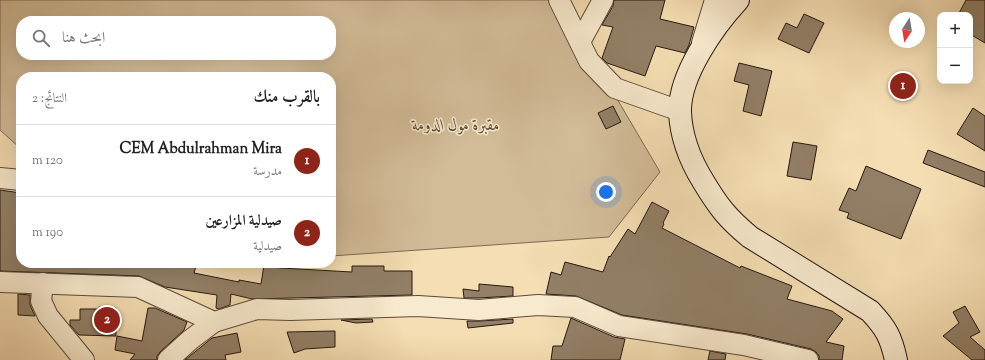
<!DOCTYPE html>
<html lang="ar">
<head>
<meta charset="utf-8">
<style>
	body { margin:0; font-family:"Sorts Mill Goudy",Amiri,serif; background:#f2f2f2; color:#222; direction:rtl }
	.controls { position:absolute; right:12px; top:12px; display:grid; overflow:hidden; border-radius:8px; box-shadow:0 4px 16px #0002 }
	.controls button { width:36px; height:36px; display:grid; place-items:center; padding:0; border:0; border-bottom:1px solid #e0e0e0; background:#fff; color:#222; font:20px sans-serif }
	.compass { position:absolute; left:889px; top:12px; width:36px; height:36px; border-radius:50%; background:#fff; box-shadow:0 4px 16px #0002; rotate:192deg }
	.you { position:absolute; left:606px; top:192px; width:14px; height:14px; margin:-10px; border:3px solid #fff; border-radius:50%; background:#1a73e8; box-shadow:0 0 0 6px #1a73e833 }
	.badge { display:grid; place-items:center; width:26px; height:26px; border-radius:50%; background:#8f2418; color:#fff; font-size:13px; font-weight:700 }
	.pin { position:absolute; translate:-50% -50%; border:2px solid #fff; box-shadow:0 1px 4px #0006 }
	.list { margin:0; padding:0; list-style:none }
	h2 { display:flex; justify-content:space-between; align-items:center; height:52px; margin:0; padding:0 16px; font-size:17px }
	h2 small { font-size:13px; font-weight:400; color:#767676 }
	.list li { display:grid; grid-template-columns:26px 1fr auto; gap:12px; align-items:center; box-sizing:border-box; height:72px; padding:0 16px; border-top:1px solid #e0e0e0 }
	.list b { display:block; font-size:15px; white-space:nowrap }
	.list p { margin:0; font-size:13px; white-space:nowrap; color:#767676 }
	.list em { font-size:13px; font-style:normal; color:#767676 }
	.icon { flex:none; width:22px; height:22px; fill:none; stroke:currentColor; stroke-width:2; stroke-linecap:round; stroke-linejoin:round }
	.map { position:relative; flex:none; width:985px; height:360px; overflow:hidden; direction:ltr }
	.search { position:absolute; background:#fff; box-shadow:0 4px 16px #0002; left:16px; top:16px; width:320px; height:44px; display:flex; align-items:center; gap:10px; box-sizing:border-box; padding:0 14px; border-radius:16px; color:#767676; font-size:15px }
	.panel { position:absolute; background:#fff; box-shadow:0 4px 16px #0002; left:16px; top:72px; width:320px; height:196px; border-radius:16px; direction:rtl }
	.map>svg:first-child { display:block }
</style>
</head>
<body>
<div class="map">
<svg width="985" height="360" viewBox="0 0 985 360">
	<rect width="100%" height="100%" fill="#f5deb3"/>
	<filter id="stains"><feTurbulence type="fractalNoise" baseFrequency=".005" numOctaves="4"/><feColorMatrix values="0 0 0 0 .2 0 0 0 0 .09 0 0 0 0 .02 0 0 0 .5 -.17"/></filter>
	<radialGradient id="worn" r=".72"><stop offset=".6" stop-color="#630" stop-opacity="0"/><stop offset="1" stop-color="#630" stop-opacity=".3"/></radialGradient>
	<path fill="#d2bc98" stroke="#7c6a55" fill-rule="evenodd" d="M0,0H559L660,172L609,237L331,256V77H21V149L0,130ZM21,21H331V55H21Z"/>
	<g fill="#927f66" stroke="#261812">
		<path d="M614,0H665L660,19L694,27L689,45L685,53L656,46L645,76L607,63L602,58L613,27L602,25L613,6Z"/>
		<path d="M966,0H985V43L970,34V15H958Z"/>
		<path d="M804,14L824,23L809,53L778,39L786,23L797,28Z"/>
		<path d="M739,63L772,71L761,116L743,111L749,85L734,81Z"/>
		<path d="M613,106L621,122L606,129L598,113Z"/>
		<path d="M973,108L985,116V151L957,134Z"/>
		<path d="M793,142L817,146L811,180L787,176Z"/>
		<path d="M928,150L985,172V187L923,163Z"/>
		<path d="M866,166L921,189L901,239L847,218L849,213L839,210L849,188L856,191Z"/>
		<path d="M0,190L21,193V263H197L194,273L239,282V280L261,284L264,265L280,268L352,272V266H384V271H412V295L252,299L231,294L230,305L219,309L216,308L217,295L165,287L139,276L0,271Z"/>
		<path d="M652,202L669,211L663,223L664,224L662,228L740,268L741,266L792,286L787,299L832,311L843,319L826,342L844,346L842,360H819V356L816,352L811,349L747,334L622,315L576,296L546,294L551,272L561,275L565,262L603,272L609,256L610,257L628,229L635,234Z"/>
		<path d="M479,284L513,287V296L479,298H464L463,289L479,291Z"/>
		<path d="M18,294L30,295V305L35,316L18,315Z"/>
		<path d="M965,306L980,332L970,337L985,350V360H972L943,336L959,323L953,312Z"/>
		<path d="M99,307L116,308V336L79,335L70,325V320H80V309H99Z"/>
		<path d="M148,308H155L187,322L184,330L160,352L157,356V360H130L135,354L115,350L117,336L142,341Z"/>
		<path d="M571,318L614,337L625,339L620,360H551L553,346H562Z"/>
		<path d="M372,319L373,322L356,323L341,320Z"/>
		<path d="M513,319V323L468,328L467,321H480Z"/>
		<path d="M335,331V347L305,349L294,353L287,332Z"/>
		<path d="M237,333L241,352L225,355L226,360H185L212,338Z"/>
		<path d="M710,351L726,354L725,360H708Z"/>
	</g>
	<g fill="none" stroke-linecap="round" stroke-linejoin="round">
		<g stroke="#5a4a3a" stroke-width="22">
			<g id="street">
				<path d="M559,0L589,61L615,88L680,111"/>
				<path d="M580,42L603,0"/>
				<path d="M702,43L715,0"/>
				<path d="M0,178L21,180"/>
				<path d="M0,282L138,287L214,322L257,309L290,310L418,306L479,310L538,305L575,307L619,326L744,345L808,360"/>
				<path d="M43,283L41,301L48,316L84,360"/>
				<path d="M168,360L190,340L214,322"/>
			</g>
		</g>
		<g stroke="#261812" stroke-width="24">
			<path id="secondary" d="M738,0C714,26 679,75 680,112C681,136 690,160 703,181C718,206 727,218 750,237L870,311C886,328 891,337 896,360"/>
		</g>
		<use href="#street" stroke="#f8eace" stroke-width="20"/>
		<use href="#secondary" stroke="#f8eace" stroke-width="22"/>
	</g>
	<g text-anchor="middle" stroke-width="3" stroke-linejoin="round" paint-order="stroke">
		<g font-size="16" font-style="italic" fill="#5a493a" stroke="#f8eace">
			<text x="456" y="130">مقبرة مول الدومة</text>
		</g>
	</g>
	<rect width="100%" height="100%" filter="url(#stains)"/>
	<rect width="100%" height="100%" fill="url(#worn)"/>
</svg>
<div class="controls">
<button>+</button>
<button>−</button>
</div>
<svg class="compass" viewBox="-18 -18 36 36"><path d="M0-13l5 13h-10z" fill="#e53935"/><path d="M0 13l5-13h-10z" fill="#767676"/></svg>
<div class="you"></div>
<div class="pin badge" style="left:903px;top:86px">1</div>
<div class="pin badge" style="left:107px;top:320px">2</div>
<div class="search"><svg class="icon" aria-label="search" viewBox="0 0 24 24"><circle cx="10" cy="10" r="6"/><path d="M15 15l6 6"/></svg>ابحث هنا</div>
<section class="panel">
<h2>بالقرب منك<small>النتائج: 2</small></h2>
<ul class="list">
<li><span class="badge">1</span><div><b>CEM Abdulrahman Mira</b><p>مدرسة</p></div><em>120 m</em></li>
<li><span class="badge">2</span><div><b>صيدلية المزارعين</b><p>صيدلية</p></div><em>190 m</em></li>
</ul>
</section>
</div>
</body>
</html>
